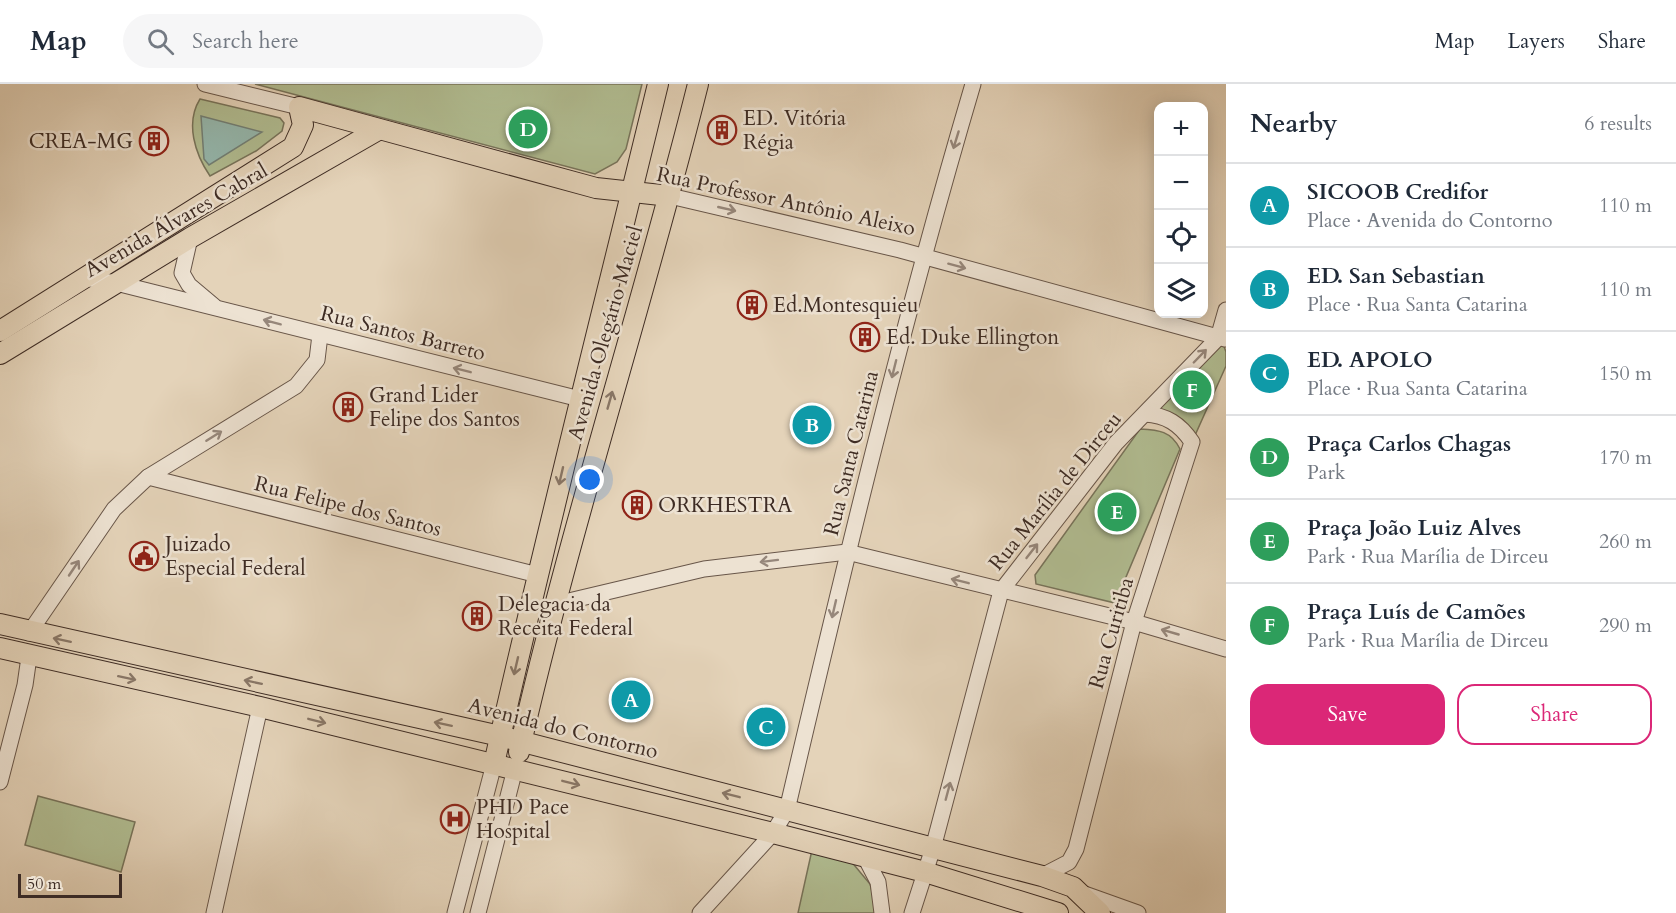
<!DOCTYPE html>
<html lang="en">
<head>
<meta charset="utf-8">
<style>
	body { margin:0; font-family:Cardo,serif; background:#f6f6f7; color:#1f2937 }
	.controls { position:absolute; right:18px; top:18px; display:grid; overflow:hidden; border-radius:12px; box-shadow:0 3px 15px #0003 }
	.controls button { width:54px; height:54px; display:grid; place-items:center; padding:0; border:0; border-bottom:2px solid #e0e1e3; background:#fff; color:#1f2937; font:30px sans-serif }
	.scale { position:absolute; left:18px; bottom:15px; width:104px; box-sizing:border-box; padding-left:6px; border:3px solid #3e2c24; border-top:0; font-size:16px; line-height:21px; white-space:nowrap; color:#3e2c24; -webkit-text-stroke:4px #ede2d2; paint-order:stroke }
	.you { position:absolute; left:590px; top:396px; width:21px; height:21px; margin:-15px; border:4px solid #fff; border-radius:50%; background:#1a73e8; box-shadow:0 0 0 9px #1a73e833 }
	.badge { display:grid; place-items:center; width:39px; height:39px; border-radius:50%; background:#db2777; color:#fff; font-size:20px; font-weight:700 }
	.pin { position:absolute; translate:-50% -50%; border:3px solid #fff; box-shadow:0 2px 6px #0006 }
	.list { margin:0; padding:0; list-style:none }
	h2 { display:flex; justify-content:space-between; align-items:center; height:78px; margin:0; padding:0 24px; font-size:26px }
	h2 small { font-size:20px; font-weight:400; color:#747a83 }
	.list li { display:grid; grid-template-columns:39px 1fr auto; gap:18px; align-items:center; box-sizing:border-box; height:84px; padding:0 24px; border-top:2px solid #e0e1e3 }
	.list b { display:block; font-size:22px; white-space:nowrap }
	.list p { margin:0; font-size:20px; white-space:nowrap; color:#747a83 }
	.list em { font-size:20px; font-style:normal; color:#747a83 }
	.actions { display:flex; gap:12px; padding:18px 24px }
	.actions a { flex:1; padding:14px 0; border:2px solid #db2777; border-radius:18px; text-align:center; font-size:21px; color:#db2777 }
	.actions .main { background:#db2777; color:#fff }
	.icon { flex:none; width:33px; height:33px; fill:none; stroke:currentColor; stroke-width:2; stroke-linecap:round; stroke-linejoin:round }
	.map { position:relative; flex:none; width:1226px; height:829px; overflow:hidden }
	header { display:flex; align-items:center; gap:36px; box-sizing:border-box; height:84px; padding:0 30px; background:#fff; border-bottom:2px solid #e0e1e3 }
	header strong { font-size:28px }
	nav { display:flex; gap:33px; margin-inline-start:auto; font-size:21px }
	.search { width:420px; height:54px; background:#f6f6f7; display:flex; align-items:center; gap:15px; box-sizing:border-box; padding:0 21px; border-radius:33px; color:#747a83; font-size:22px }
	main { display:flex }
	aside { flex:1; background:#fff }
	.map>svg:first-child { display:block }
</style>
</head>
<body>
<header>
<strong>Map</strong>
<div class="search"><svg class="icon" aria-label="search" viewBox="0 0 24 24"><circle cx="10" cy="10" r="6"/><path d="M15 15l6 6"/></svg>Search here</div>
<nav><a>Map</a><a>Layers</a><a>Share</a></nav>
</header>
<main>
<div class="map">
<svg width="1226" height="829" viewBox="0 0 1226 829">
	<rect width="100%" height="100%" fill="#e4d3b9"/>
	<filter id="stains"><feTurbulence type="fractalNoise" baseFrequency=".00333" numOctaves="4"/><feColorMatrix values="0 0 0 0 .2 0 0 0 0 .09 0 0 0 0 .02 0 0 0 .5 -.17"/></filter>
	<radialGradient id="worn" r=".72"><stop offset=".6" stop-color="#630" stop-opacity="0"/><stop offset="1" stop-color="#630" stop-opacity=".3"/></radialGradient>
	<g fill="#b1bd92" stroke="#78745b" stroke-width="1.5">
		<path d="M255,0H642L626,65L617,78L595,90Z"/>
		<path d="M200,15L280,34L284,39L282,47L256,67L210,92C195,70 185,39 200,15Z"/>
		<path d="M1221,254L1226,268V282L1192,358L1151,330Z"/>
		<path d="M1140,345C1159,346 1171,347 1180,365L1115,519L1036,500L1035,491Z"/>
		<path d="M38,712L135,738L121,788L25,761Z"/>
		<path d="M812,766L850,776L870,800L878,829H798Z"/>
	</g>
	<path fill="#95b8ae" stroke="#728077" stroke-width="1.5" d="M201,32L262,48L209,81L204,75Z"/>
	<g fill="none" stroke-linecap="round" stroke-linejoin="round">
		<g stroke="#685649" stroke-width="17">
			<g id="minor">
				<path d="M205,0L299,23"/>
				<path d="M670,112L900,166L1225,255"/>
				<path d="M190,154L182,189L189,201L214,222"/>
				<path d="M84,194L116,199L580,315"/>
				<path d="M148,393L538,491"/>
				<path d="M556,520L704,485L847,468L1134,538L1226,565"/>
				<path d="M29,549L114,425L148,393L296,302L317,276L320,251"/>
				<path d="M0,698L25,601L29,573"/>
				<path d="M865,773L878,798L882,829"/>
				<path d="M1042,792L1069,778L1076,765L1134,538L1192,358C1180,340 1166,331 1145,330"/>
				<path d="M1082,809L1138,829"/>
				<path d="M214,829L260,623"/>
				<path d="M455,829L494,680"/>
				<path d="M478,829L515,685"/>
				<path d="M700,829L773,749L787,726C844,482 902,240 973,0"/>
				<path d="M912,829L933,764L1001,507L1116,359L1218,254L1226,226"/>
			</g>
		</g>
		<g stroke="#3e2c24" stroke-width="22">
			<g id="major">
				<path d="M0,247L293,63L303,41L299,23L596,104L670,112"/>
				<path d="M0,270L190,154L378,46"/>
				<path d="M0,540L500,652L1042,792L1073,803L1100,829"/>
				<path d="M0,564L260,623L773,749L925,788L1058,829"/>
				<path d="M519,668C570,443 642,224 698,0"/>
				<path d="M494,680C545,453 603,227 658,0"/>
			</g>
		</g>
		<use href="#minor" stroke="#ede2d2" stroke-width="15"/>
		<use href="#major" stroke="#e4d3b9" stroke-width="20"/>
	</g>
	<defs><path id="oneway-shaft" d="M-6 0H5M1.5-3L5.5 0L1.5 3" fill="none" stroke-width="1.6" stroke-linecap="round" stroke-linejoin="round" transform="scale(1.5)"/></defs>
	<g stroke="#96877b">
		<use href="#oneway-shaft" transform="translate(956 56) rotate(107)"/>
		<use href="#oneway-shaft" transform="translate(727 125) rotate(13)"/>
		<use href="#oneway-shaft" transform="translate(957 182) rotate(15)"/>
		<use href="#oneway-shaft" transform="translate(272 238) rotate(-165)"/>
		<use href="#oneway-shaft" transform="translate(1200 272) rotate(-46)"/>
		<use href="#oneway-shaft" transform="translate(894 285) rotate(104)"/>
		<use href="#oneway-shaft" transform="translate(462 286) rotate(-166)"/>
		<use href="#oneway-shaft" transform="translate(214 352) rotate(-32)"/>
		<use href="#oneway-shaft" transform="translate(1032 467) rotate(-52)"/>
		<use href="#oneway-shaft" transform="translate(769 477) rotate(173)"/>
		<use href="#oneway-shaft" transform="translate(74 484) rotate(-56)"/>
		<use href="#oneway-shaft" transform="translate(960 497) rotate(-166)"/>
		<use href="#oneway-shaft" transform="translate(834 525) rotate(103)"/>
		<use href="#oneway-shaft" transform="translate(1170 548) rotate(-164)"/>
		<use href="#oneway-shaft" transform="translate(948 707) rotate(-75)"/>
	</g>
	<g stroke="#897767">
		<use href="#oneway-shaft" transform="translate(610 316) rotate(-74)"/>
		<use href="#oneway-shaft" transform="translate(561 392) rotate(103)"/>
		<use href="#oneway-shaft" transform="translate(62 556) rotate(-168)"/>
		<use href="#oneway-shaft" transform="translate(516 582) rotate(103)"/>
		<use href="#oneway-shaft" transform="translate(127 594) rotate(12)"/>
		<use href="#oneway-shaft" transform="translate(253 598) rotate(-168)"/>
		<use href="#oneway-shaft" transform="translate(317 637) rotate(14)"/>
		<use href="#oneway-shaft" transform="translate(443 640) rotate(-168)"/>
		<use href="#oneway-shaft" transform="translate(571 699) rotate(14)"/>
		<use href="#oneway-shaft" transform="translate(731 711) rotate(-166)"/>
	</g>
	<defs>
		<g id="building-ring" transform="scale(1.5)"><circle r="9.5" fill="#ede2d2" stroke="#8f2418" stroke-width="1.5"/><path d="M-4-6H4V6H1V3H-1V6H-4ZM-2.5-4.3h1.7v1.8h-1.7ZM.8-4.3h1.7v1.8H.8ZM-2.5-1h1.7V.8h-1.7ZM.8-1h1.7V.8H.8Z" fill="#8f2418"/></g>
		<g id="civic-ring" transform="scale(1.5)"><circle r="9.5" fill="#ede2d2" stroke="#8f2418" stroke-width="1.5"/><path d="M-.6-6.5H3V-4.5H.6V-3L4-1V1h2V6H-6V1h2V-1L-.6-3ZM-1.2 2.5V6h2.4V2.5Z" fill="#8f2418"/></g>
		<g id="hospital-ring" transform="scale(1.5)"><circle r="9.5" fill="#ede2d2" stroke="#8f2418" stroke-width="1.5"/><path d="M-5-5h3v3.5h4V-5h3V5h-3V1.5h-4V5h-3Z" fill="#8f2418"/></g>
	</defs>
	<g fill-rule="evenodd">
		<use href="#building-ring" x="722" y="46"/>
		<use href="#building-ring" x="154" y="57"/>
		<use href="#building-ring" x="752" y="221"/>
		<use href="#building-ring" x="865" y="253"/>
		<use href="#building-ring" x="348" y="323"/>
		<use href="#building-ring" x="637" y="421"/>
		<use href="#civic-ring" x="144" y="472"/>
		<use href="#building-ring" x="477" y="532"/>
		<use href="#hospital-ring" x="455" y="735"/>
	</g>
	<g text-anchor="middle" stroke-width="5" stroke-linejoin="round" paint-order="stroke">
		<g font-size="21" fill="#3e2c24" stroke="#ede2d2" text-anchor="start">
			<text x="743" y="41">ED. Vitória<tspan x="743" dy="24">Régia</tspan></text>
			<text x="133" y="64" text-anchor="end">CREA-MG</text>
			<text x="773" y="228">Ed.Montesquieu</text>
			<text x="886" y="260">Ed. Duke Ellington</text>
			<text x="369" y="318">Grand Lider<tspan x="369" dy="24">Felipe dos Santos</tspan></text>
			<text x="658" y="428">ORKHESTRA</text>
			<text x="165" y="467">Juizado<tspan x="165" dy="24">Especial Federal</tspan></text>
			<text x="498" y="527">Delegacia da<tspan x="498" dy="24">Receita Federal</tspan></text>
			<text x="476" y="730">PHD Pace<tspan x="476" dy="24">Hospital</tspan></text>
		</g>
		<g font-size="21" fill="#3e2c24" stroke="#ede2d2">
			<text transform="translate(786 117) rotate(12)" y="7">Rua Professor Antônio Aleixo</text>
			<text transform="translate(176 136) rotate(-30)" y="7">Avenida Álvares Cabral</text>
			<text transform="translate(403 249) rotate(14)" y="7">Rua Santos Barreto</text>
			<text transform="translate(605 249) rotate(-74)" y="7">Avenida Olegário Maciel</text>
			<text transform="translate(851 369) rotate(-76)" y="7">Rua Santa Catarina</text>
			<text transform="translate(1055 407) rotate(-51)" y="7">Rua Marília de Dirceu</text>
			<text transform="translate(348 422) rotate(14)" y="7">Rua Felipe dos Santos</text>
			<text transform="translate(1111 549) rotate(-74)" y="7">Rua Curitiba</text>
			<text transform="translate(563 644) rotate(14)" y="7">Avenida do Contorno</text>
		</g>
	</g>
	<rect width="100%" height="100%" filter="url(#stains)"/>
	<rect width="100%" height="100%" fill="url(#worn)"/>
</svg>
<div class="controls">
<button>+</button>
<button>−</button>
<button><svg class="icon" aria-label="locate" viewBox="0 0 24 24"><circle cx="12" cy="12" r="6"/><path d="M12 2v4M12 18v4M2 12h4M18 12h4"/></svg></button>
<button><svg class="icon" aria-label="layers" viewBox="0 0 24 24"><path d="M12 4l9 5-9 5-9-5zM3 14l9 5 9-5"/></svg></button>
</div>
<div class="scale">50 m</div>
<div class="you"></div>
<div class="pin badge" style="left:631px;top:616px;background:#0f9aa8">A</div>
<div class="pin badge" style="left:812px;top:341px;background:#0f9aa8">B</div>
<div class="pin badge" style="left:766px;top:643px;background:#0f9aa8">C</div>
<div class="pin badge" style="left:528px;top:45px;background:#2e9e5b">D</div>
<div class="pin badge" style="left:1117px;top:428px;background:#2e9e5b">E</div>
<div class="pin badge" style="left:1192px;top:306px;background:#2e9e5b">F</div>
</div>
<aside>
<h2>Nearby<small>6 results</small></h2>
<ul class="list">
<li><span class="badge" style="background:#0f9aa8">A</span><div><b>SICOOB Credifor</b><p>Place · Avenida do Contorno</p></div><em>110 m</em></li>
<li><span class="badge" style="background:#0f9aa8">B</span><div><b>ED. San Sebastian</b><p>Place · Rua Santa Catarina</p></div><em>110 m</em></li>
<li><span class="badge" style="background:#0f9aa8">C</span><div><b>ED. APOLO</b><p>Place · Rua Santa Catarina</p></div><em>150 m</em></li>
<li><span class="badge" style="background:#2e9e5b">D</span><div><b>Praça Carlos Chagas</b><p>Park</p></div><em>170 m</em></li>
<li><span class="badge" style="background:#2e9e5b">E</span><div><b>Praça João Luiz Alves</b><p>Park · Rua Marília de Dirceu</p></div><em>260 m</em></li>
<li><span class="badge" style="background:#2e9e5b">F</span><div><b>Praça Luís de Camões</b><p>Park · Rua Marília de Dirceu</p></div><em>290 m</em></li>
</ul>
<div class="actions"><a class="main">Save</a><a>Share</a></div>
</aside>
</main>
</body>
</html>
